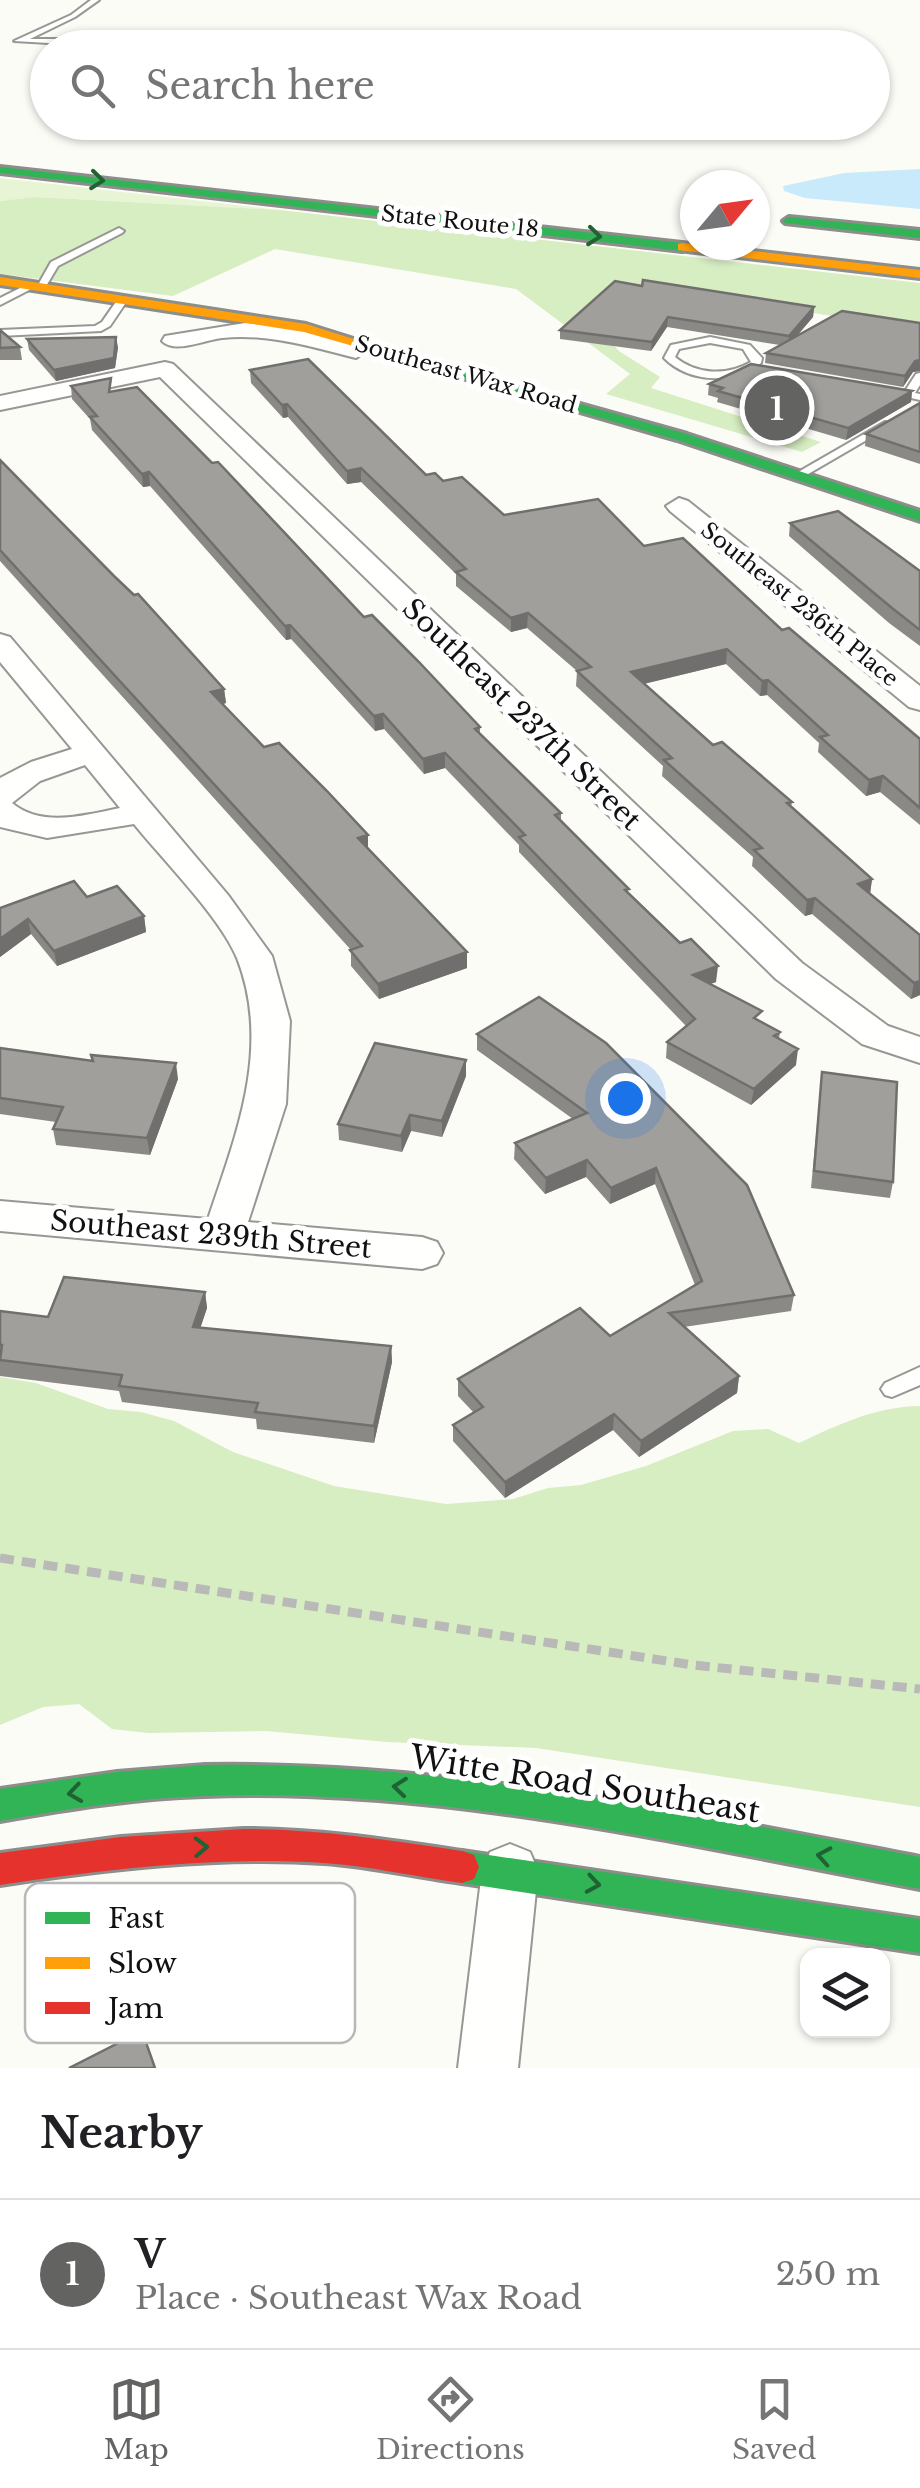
<!DOCTYPE html>
<html lang="en">
<head>
<meta charset="utf-8">
<style>
	body { margin:0; font-family:"Libre Baskerville",serif; background:#f2f2f2; color:#202124 }
	.controls { position:absolute; right:30px; bottom:30px; display:grid; overflow:hidden; border-radius:20px; box-shadow:0 2px 8px #0004 }
	.controls button { width:90px; height:90px; display:grid; place-items:center; padding:0; border:0; border-bottom:2px solid #e0e0e0; background:#fff; color:#202124; font:50px sans-serif }
	.compass { position:absolute; left:680px; top:170px; width:90px; height:90px; border-radius:50%; background:#fff; box-shadow:0 2px 8px #0004; rotate:61deg }
	.you { position:absolute; left:625px; top:1098px; width:35px; height:35px; margin:-25px; border:8px solid #fff; border-radius:50%; background:#1a73e8; box-shadow:0 0 0 15px #1a73e833 }
	.badge { display:grid; place-items:center; width:65px; height:65px; border-radius:50%; background:#636362; color:#fff; font-size:32px; font-weight:700 }
	.pin { position:absolute; translate:-50% -50%; border:5px solid #fff; box-shadow:0 2px 10px #0006 }
	.list { margin:0; padding:0; list-style:none }
	h2 { display:flex; justify-content:space-between; align-items:center; height:130px; margin:0; padding:0 40px; font-size:42px }
	h2 small { font-size:32px; font-weight:400; color:#757577 }
	.list li { display:grid; grid-template-columns:65px 1fr auto; gap:30px; align-items:center; box-sizing:border-box; height:150px; padding:0 40px; border-top:2px solid #e0e0e0 }
	.list b { display:block; font-size:38px; white-space:nowrap }
	.list p { margin:0; font-size:32px; white-space:nowrap; color:#757577 }
	.list em { font-size:32px; font-style:normal; color:#757577 }
	.icon { flex:none; width:55px; height:55px; fill:none; stroke:currentColor; stroke-width:2; stroke-linecap:round; stroke-linejoin:round }
	.map { position:relative; flex:none; width:920px; height:2068px; overflow:hidden }
	.search { position:absolute; background:#fff; box-shadow:0 2px 8px #0004; left:30px; right:30px; top:30px; height:110px; display:flex; align-items:center; gap:25px; box-sizing:border-box; padding:0 35px; border-radius:55px; color:#757577; font-size:38px }
	.sheet { height:280px; background:#fff }
	nav { display:flex; justify-content:space-around; align-items:center; box-sizing:border-box; height:140px; border-top:2px solid #e0e0e0; background:#fff; font-size:28px; color:#757577 }
	nav a { display:grid; justify-items:center; gap:5px }
	nav .on { color:#636362 }
	.map>svg:first-child { display:block }
</style>
</head>
<body>
<div class="map">
<svg width="920" height="2068" viewBox="0 0 920 2068">
	<rect width="100%" height="100%" fill="#fcfcf7"/>
	<path fill="#e7f5d5" d="M0,178L280,210L36,197L0,201Z"/>
	<g fill="#d7edc2">
		<path d="M35,197L280,210L920,283V330L614,281L586,314L619,351L660,377L651,388L821,442L802,452L606,394L630,374L516,289L275,249L173,296L0,274V201Z"/>
		<path d="M0,1377L36,1383L108,1409L141,1412L174,1421L233,1452L334,1486L446,1504L513,1499L548,1488L581,1485L646,1466L733,1431L768,1429L799,1443C840,1424 874,1407 920,1406V1807L536,1748L387,1742L266,1731L148,1733L112,1729L79,1704L43,1707L0,1725Z"/>
	</g>
	<path fill="#c9eafa" d="M920,169V209L805,198L784,191L783,186L844,173Z"/>
	<g fill="none" stroke-linecap="round" stroke-linejoin="round">
		<g stroke="#979795" stroke-width="4">
			<g id="lane">
				<path d="M91,0H99L75,17L30,39H90L134,48L14,41L71,15Z"/>
				<path d="M119,228L124,231L122,233L58,266L45,288L37,286L0,305V298L30,283L38,285L51,262Z"/>
				<path d="M120,296L129,298L110,326L101,331L0,336V330L95,326L102,322Z"/>
				<path d="M710,337L750,345L762,358L761,363C734,385 689,383 664,358L671,345ZM710,343L743,349L751,362C727,376 697,375 675,357L679,349Z"/>
				<path d="M920,373V385L915,393L920,394V400L884,392L889,389L905,391L916,374Z"/>
				<path d="M885,422L889,423V427L803,477L793,475Z"/>
				<path d="M920,1367V1385L892,1397L885,1395L881,1389L885,1383Z"/>
			</g>
		</g>
		<g stroke="#979795" stroke-width="4">
			<g id="street">
				<path d="M245,323L286,327L364,346L367,351L356,358C312,347 268,333 222,338C204,340 175,354 162,341L165,336Z"/>
				<path d="M165,362L173,364L802,963L888,1026L920,1037V1063L862,1044L776,979L160,377L0,410V396Z"/>
				<path d="M679,498L688,501L920,686V710L909,707L670,511L666,506Z"/>
				<path d="M0,634L10,637L228,895L272,956L290,1021L286,1104L248,1222L422,1237L437,1242L443,1253L437,1264L422,1269L0,1231V1201L208,1219C236,1135 272,1047 237,958C220,917 163,860 134,824L47,838L0,827V778L31,762L72,749L0,662ZM85,765L120,808C85,815 42,828 12,803L40,781Z"/>
				<path d="M510,1844L530,1852L538,1871L518,2068H458L482,1871L490,1852Z"/>
			</g>
		</g>
		<g stroke="#8d8d8b" stroke-width="6">
			<g id="fast">
				<path d="M0,167L682,243L688,247L682,251L0,173Z"/>
				<path d="M789,217L920,230V238L785,223L783,221Z"/>
				<path d="M383,349L687,434L920,511V521L677,440L383,355Z"/>
				<path d="M205,1765C446,1761 684,1812 920,1857V1889C685,1845 445,1787 204,1796C135,1798 68,1809 0,1821V1789L117,1772Z"/>
				<path d="M462,1851L920,1919V1953L462,1883L450,1879L445,1867L450,1855Z"/>
			</g>
		</g>
		<g stroke="#8d8d8b" stroke-width="6">
			<g id="slow">
				<path d="M682,243L920,270V278L678,250V244Z"/>
				<path d="M0,277L306,324L395,352L388,356L304,332L0,285Z"/>
			</g>
		</g>
		<g stroke="#8d8d8b" stroke-width="6">
			<path id="jam" d="M243,1829C318,1829 388,1840 462,1851L474,1855L479,1867L474,1879L462,1883C416,1877 370,1866 324,1863C216,1856 107,1869 0,1885V1853L121,1837Z"/>
		</g>
		<path stroke="#b9b9b8" stroke-width="9" stroke-dasharray="14 8" stroke-linecap="butt" d="M0,1558L693,1665L920,1689"/>
		<use href="#lane" fill="#fffffe" fill-rule="evenodd"/>
		<use href="#street" fill="#fffffe" fill-rule="evenodd"/>
		<use href="#fast" fill="#30b455" fill-rule="evenodd"/>
		<use href="#slow" fill="#ff9f0a" fill-rule="evenodd"/>
		<use href="#jam" fill="#e5322d" fill-rule="evenodd"/>
	</g>
	<g fill="#8a8986">
		<path d="M642,286L814,307L813,317L797,336L920,323V371L913,372L903,387L765,363L766,353L780,345L667,327L651,351L560,339V330Z"/>
		<path d="M0,330L20,347L22,360H0Z"/>
		<path d="M27,339L118,347L115,368L56,381L29,350Z"/>
		<path d="M250,370L426,475L443,481L504,515L644,546L782,630L920,739V825L880,792L866,796L818,752L819,743L767,695L760,696L726,664L644,684L713,745L792,802L791,807L872,879L870,894L920,935V995L911,999L812,914L805,916L752,866L753,857L662,776L663,766L576,686L577,671L527,628L511,632L456,586V574L361,482L347,484L288,417L283,418L251,383Z"/>
		<path d="M709,384L912,391L911,402L846,440L717,402L718,398L708,395Z"/>
		<path d="M71,386L113,392L364,617L480,727V733L561,813V821L629,894L716,982L710,984L760,1021L780,1032L779,1039L796,1065L751,1105L666,1058L667,1042L686,1026L519,852V845L445,768L424,774L384,729L375,731L291,639L286,640L150,486L143,487L92,430L90,419L72,399Z"/>
		<path d="M920,403V464L865,446L866,434Z"/>
		<path d="M0,460L224,689L226,703L223,704L264,747L368,835V849L467,952V968L379,999L351,966V950L0,561Z"/>
		<path d="M790,523L920,571V646L889,623L789,536Z"/>
		<path d="M87,897L144,916L146,932L57,966L31,934L0,957V908Z"/>
		<path d="M539,997L794,1295L791,1311L684,1327L739,1376L737,1393L639,1457L613,1430L505,1498L453,1441V1425L474,1413L458,1396V1379L610,1336L695,1285L655,1184L610,1204L586,1177L545,1194L514,1159L515,1143L573,1119L477,1050V1034Z"/>
		<path d="M0,1048L92,1061L91,1055L178,1079L150,1155L56,1145L53,1129L56,1122L0,1114Z"/>
		<path d="M466,1060V1076L442,1137L411,1131L402,1152L339,1140L338,1124Z"/>
		<path d="M822,1072L893,1182L890,1198L811,1188Z"/>
		<path d="M205,1292L207,1308L200,1328L391,1346L392,1362L374,1443L257,1429L256,1419L122,1402L119,1391L0,1376V1311L48,1317Z"/>
	</g>
	<g fill="#716f6d">
		<path d="M814,307L813,317L788,346L789,336Z"/>
		<path d="M668,317L667,327L651,351L652,342Z"/>
		<path d="M116,337L118,347L115,368L56,381L54,370Z"/>
		<path d="M920,360V371L913,372L903,387L905,376L915,361Z"/>
		<path d="M912,391L911,402L846,440L848,428Z"/>
		<path d="M287,404L288,417L283,418L282,405Z"/>
		<path d="M361,468V482L347,484V471Z"/>
		<path d="M149,472L150,486L143,487L142,474Z"/>
		<path d="M528,613L527,628L511,632V618Z"/>
		<path d="M290,625L291,639L286,640L285,626Z"/>
		<path d="M727,649L726,664L630,687L631,672Z"/>
		<path d="M768,680L767,695L760,696L762,681Z"/>
		<path d="M224,689L226,703L213,707L211,692Z"/>
		<path d="M383,714L384,729L375,731L374,716Z"/>
		<path d="M445,753V768L424,774L423,759Z"/>
		<path d="M883,776L880,792L866,796L869,780Z"/>
		<path d="M368,835V851L358,838Z"/>
		<path d="M872,879L870,894L858,884Z"/>
		<path d="M815,898L812,914L805,916L807,900Z"/>
		<path d="M144,916L146,932L57,966L54,951Z"/>
		<path d="M28,919L31,934L0,957V939Z"/>
		<path d="M467,952V968L379,999L378,984Z"/>
		<path d="M718,966L716,982L691,991L693,975Z"/>
		<path d="M920,981V995L911,999L914,983Z"/>
		<path d="M798,1049L796,1065L751,1105L754,1089Z"/>
		<path d="M466,1060V1076L442,1137V1121Z"/>
		<path d="M176,1063L178,1079L150,1155L147,1138Z"/>
		<path d="M410,1115L411,1131L402,1152L401,1136Z"/>
		<path d="M587,1160L586,1177L545,1194L546,1178Z"/>
		<path d="M656,1168L655,1184L610,1204L611,1188Z"/>
		<path d="M205,1292L207,1308L195,1344L193,1327Z"/>
		<path d="M391,1346L392,1362L374,1443V1426Z"/>
		<path d="M739,1376L737,1393L639,1457L641,1441Z"/>
		<path d="M614,1414L613,1430L505,1498V1482Z"/>
	</g>
	<g fill="#a19f9c" stroke="#716f6d" stroke-width="2.5">
		<path d="M643,280L814,307L789,336L668,317L652,342L560,330L615,281L642,286Z"/>
		<path d="M842,311L920,323V360L915,361L905,376L766,353Z"/>
		<path d="M0,330L20,347L0,348Z"/>
		<path d="M116,337L114,358L54,370L27,339Z"/>
		<path d="M308,359L426,475L435,473L443,481L462,477L504,515L598,499L644,546L683,538L782,630L789,628L920,739V808L883,776L869,780L820,737L828,735L768,680L762,681L727,649L631,672L713,745L722,742L792,802L787,803L872,879L858,884L920,935V981L914,983L815,898L807,900L754,850L762,848L664,760L672,758L577,671L591,667L528,613L511,618L456,572L466,569L361,468L347,471L287,404L282,405L250,370Z"/>
		<path d="M751,364L912,391L848,428L718,391L723,388L709,384Z"/>
		<path d="M111,378L109,392L137,387L212,463L218,462L364,617L372,615L419,662L480,727L475,729L561,813L555,815L629,889L625,890L680,943L691,939L718,966L693,975L762,1011L754,1018L780,1032L774,1036L798,1049L754,1089L667,1042L695,1019L519,837L525,835L445,753L423,759L383,714L374,716L290,625L285,626L149,472L142,474L90,417L97,416L71,386Z"/>
		<path d="M920,403V452L866,434Z"/>
		<path d="M0,460L114,576L134,595L138,594L224,689L211,692L264,747L279,743L327,791L368,835L358,838L467,952L378,984L350,950L362,946L0,550Z"/>
		<path d="M838,511L920,571V630L892,608L790,523Z"/>
		<path d="M74,881L87,897L117,886L144,916L54,951L28,919L0,939V908Z"/>
		<path d="M539,997L606,1043L747,1185L794,1295L669,1313L739,1376L641,1441L614,1414L505,1482L453,1425L483,1407L458,1379L580,1308L610,1336L702,1281L656,1168L611,1188L587,1160L546,1178L515,1143L587,1113L477,1034Z"/>
		<path d="M375,1043L466,1060L442,1121L410,1115L401,1136L338,1124Z"/>
		<path d="M0,1048L93,1061L91,1055L176,1063L147,1138L53,1129L63,1107L0,1098Z"/>
		<path d="M822,1072L897,1082L893,1182L814,1171Z"/>
		<path d="M64,1277L205,1292L193,1327L391,1346L374,1426L255,1412L258,1403L119,1386L122,1375L0,1360L2,1345H0V1311L48,1317Z"/>
		<path d="M142,2031L155,2068H69Z"/>
	</g>
	<defs><path id="oneway-chevron" d="M-2-3.5L2.5 0L-2 3.5" fill="none" stroke-width="1.6" stroke-linecap="round" stroke-linejoin="round" transform="scale(2.5)"/></defs>
	<g stroke="#206233">
		<use href="#oneway-chevron" transform="translate(97 180) rotate(6)"/>
		<use href="#oneway-chevron" transform="translate(594 236) rotate(6)"/>
		<use href="#oneway-chevron" transform="translate(400 1787) rotate(-174)"/>
		<use href="#oneway-chevron" transform="translate(75 1793) rotate(172)"/>
		<use href="#oneway-chevron" transform="translate(201 1847) rotate(-2)"/>
		<use href="#oneway-chevron" transform="translate(824 1856) rotate(-170)"/>
		<use href="#oneway-chevron" transform="translate(593 1884) rotate(9)"/>
	</g>
	<g text-anchor="middle" stroke-width="10" stroke-linejoin="round" paint-order="stroke">
		<g font-size="22" fill="#111" stroke="#fff">
			<text transform="translate(460 221) rotate(6)" y="8">State Route 18</text>
			<text transform="translate(466 374) rotate(16)" y="8">Southeast Wax Road</text>
			<text transform="translate(800 604) rotate(39)" y="8">Southeast 236th Place</text>
		</g>
		<g font-size="28" fill="#111" stroke="#fff">
			<text transform="translate(522 714) rotate(44)" y="10">Southeast 237th Street</text>
			<text transform="translate(211 1234) rotate(5)" y="10">Southeast 239th Street</text>
		</g>
		<g font-size="32" fill="#111" stroke="#fff">
			<text transform="translate(585 1784) rotate(9)" y="11">Witte Road Southeast</text>
		</g>
	</g>
	<rect x="25" y="1883" width="330" height="160" rx="15" fill="#fff" stroke="#b8b8b8" stroke-width="2.5"/>
	<rect x="45" y="1912" width="45" height="12" fill="#30b455"/>
	<rect x="45" y="1957" width="45" height="12" fill="#ff9f0a"/>
	<rect x="45" y="2002" width="45" height="12" fill="#e5322d"/>
	<g font-size="28" fill="#111">
		<text x="108" y="1928">Fast</text>
		<text x="108" y="1973">Slow</text>
		<text x="108" y="2018">Jam</text>
	</g>
</svg>
<div class="controls">
<button><svg class="icon" aria-label="layers" viewBox="0 0 24 24"><path d="M12 4l9 5-9 5-9-5zM3 14l9 5 9-5"/></svg></button>
</div>
<svg class="compass" viewBox="-18 -18 36 36"><path d="M0-13l5 13h-10z" fill="#e53935"/><path d="M0 13l5-13h-10z" fill="#757577"/></svg>
<div class="you"></div>
<div class="pin badge" style="left:777px;top:408px">1</div>
<div class="search"><svg class="icon" aria-label="search" viewBox="0 0 24 24"><circle cx="10" cy="10" r="6"/><path d="M15 15l6 6"/></svg>Search here</div>
</div>
<section class="sheet">
<h2>Nearby<small></small></h2>
<ul class="list">
<li><span class="badge">1</span><div><b>V</b><p>Place · Southeast Wax Road</p></div><em>250 m</em></li>
</ul>
</section>
<nav>
<a class="on"><svg class="icon" aria-label="map" viewBox="0 0 24 24"><path d="M3 6l6-2 6 2 6-2v14l-6 2-6-2-6 2zM9 4v14M15 6v14"/></svg>Map</a>
<a><svg class="icon" aria-label="directions" viewBox="0 0 24 24"><path d="M12 3l9 9-9 9-9-9zM9 14v-3h6M13 9l2 2-2 2"/></svg>Directions</a>
<a><svg class="icon" aria-label="saved" viewBox="0 0 24 24"><path d="M7 4h10v16l-5-4-5 4z"/></svg>Saved</a>
</nav>
</body>
</html>
